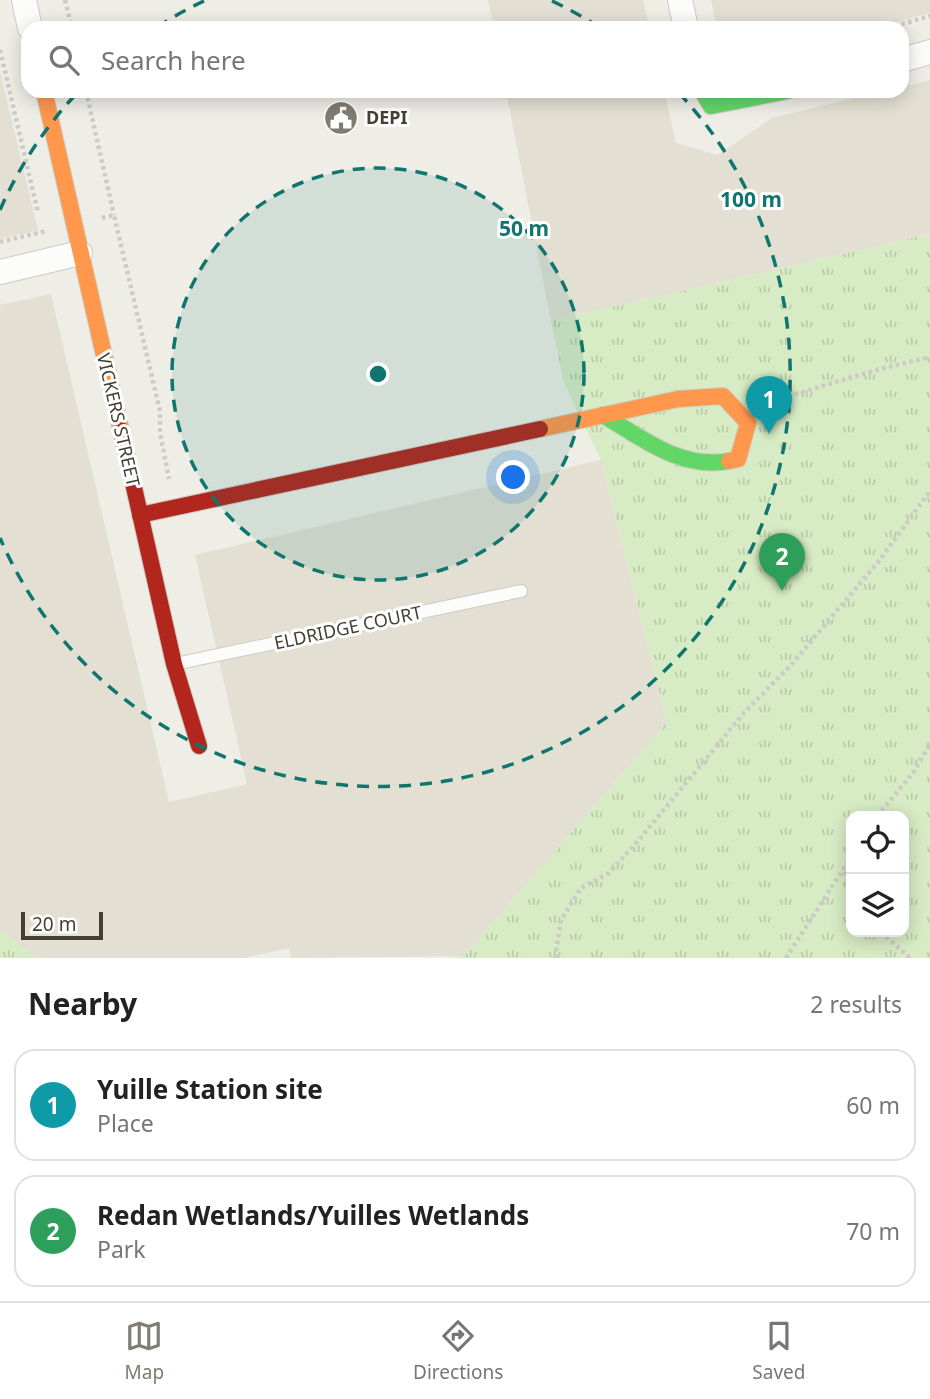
<!DOCTYPE html>
<html lang="en">
<head>
<meta charset="utf-8">
<style>
	body { margin:0; font-family:"Noto Sans",sans-serif; background:#f6f6f6; color:#222 }
	.controls { position:absolute; right:21px; bottom:21px; display:grid; overflow:hidden; border-radius:14px; box-shadow:0 4px 18px #0003 }
	.controls button { width:63px; height:63px; display:grid; place-items:center; padding:0; border:0; border-bottom:2px solid #e0e0e0; background:#fff; color:#222; font:35px sans-serif }
	.scale { position:absolute; left:21px; bottom:18px; width:82px; box-sizing:border-box; padding-left:7px; border:4px solid #443f33; border-top:0; font-size:19px; line-height:24px; white-space:nowrap; color:#443f33; -webkit-text-stroke:5px #fff; paint-order:stroke }
	.you { position:absolute; left:514px; top:478px; width:24px; height:24px; margin:-18px; border:5px solid #fff; border-radius:50%; background:#1a73e8; box-shadow:0 0 0 10px #1a73e833 }
	.badge { display:grid; place-items:center; width:46px; height:46px; border-radius:50%; background:#807c72; color:#fff; font-size:23px; font-weight:700 }
	.pin { position:absolute; translate:-50% -58px; filter:drop-shadow(0 2px 4px #0008) }
	.pin::after { content:''; position:absolute; top:37px; width:24px; height:21px; background:inherit; clip-path:polygon(0 0,100% 0,50% 100%) }
	.list { margin:0; padding:0; list-style:none }
	h2 { display:flex; justify-content:space-between; align-items:center; height:91px; margin:0; padding:0 28px; font-size:30px }
	h2 small { font-size:23px; font-weight:400; color:#767676 }
	.list li { display:grid; grid-template-columns:46px 1fr auto; gap:21px; align-items:center; box-sizing:border-box; height:112px; margin:0 14px 14px; padding:0 14px; border:2px solid #e0e0e0; border-radius:21px }
	.list b { display:block; font-size:26px; white-space:nowrap }
	.list p { margin:0; font-size:23px; white-space:nowrap; color:#767676 }
	.list em { font-size:23px; font-style:normal; color:#767676 }
	.icon { flex:none; width:38px; height:38px; fill:none; stroke:currentColor; stroke-width:2; stroke-linecap:round; stroke-linejoin:round }
	.map { position:relative; flex:none; width:930px; height:958px; overflow:hidden }
	.search { position:absolute; background:#fff; box-shadow:0 4px 18px #0003; left:21px; right:21px; top:21px; height:77px; display:flex; align-items:center; gap:18px; box-sizing:border-box; padding:0 24px; border-radius:21px; color:#767676; font-size:26px }
	.sheet { height:343px; background:#fff }
	nav { display:flex; justify-content:space-around; align-items:center; box-sizing:border-box; height:98px; border-top:2px solid #e0e0e0; background:#fff; font-size:19px; color:#767676 }
	nav a { display:grid; justify-items:center; gap:4px }
	nav .on { color:#807c72 }
	.map>svg:first-child { display:block }
</style>
</head>
<body>
<div class="map">
<svg width="930" height="958" viewBox="0 0 930 958">
	<defs>
		<pattern id="park-tufts" width="24" height="20" patternUnits="userSpaceOnUse" patternTransform="scale(1.75)"><rect width="24" height="20" fill="#d7ebc4"/><path d="M3 7l-1-3M5 7V3M7 7l1-3M15 17l-1-3M17 17v-4M19 17l1-3" fill="none" stroke="#bacba9"/></pattern>
	</defs>
	<rect width="100%" height="100%" fill="#eeede6"/>
	<g fill="#e3e0d3">
		<path d="M488,0H643L650,28H494Z"/>
		<path d="M711,0H930V13L874,28H717Z"/>
		<path d="M0,71L38,230L0,239Z"/>
		<path d="M930,80V234L551,321L506,91H664L676,143L718,155L772,118L884,91H902V87Z"/>
		<path d="M51,294L169,802L247,784L195,555L601,460L667,722L464,956L291,958L289,948L244,958H36L0,930V305Z"/>
	</g>
	<g fill="url(#park-tufts)" fill-rule="evenodd">
		<path d="M930,234V958H448L464,956L667,722L601,460L564,383L551,321ZM851,816H904V932H851Z"/>
		<path d="M0,930L36,958H0Z"/>
	</g>
	<g fill="none" stroke-linecap="round" stroke-linejoin="round">
		<g stroke="#cccbc4" stroke-width="14">
			<path id="lane" d="M175,664L521,591"/>
		</g>
		<g stroke="#cccbc4" stroke-width="26">
			<g id="street">
				<path d="M24,0L30,28"/>
				<path d="M680,0L686,28"/>
				<path d="M902,60L930,52"/>
				<path d="M0,272L80,253"/>
			</g>
		</g>
		<g stroke="#ceccbd" stroke-width="18">
			<g id="fast">
				<path d="M702,91L711,106L787,91"/>
				<path d="M603,415C642,438 681,470 729,461"/>
			</g>
		</g>
		<g stroke="#ceccbd" stroke-width="18">
			<g id="slow">
				<path d="M44,91L121,430"/>
				<path d="M540,429L678,399L723,396L748,423L738,459L729,461"/>
			</g>
		</g>
		<g stroke="#ceccbd" stroke-width="18">
			<g id="jam">
				<path d="M121,430L174,664L199,746"/>
				<path d="M140,515L540,429"/>
			</g>
		</g>
		<g stroke="#cdcbc6" stroke-width="4.5" stroke-dasharray="3.5 3.5" stroke-linecap="butt">
			<path d="M65,0L72,28"/>
			<path d="M888,28L930,16"/>
			<path d="M0,50L38,213"/>
			<path d="M86,91L114,215"/>
			<path d="M102,218L114,215L160,411V433L169,479"/>
			<path d="M0,242L46,231"/>
			<path d="M768,402L880,369L930,357"/>
			<path d="M877,816L913,773L930,744"/>
			<path d="M844,872L851,888"/>
			<path d="M881,932L910,958"/>
			<path d="M555,958L561,920L581,888L609,873L638,841L743,714L790,666L879,561L930,491"/>
			<path d="M786,958L851,857"/>
		</g>
		<use href="#lane" stroke="#fcfcfb" stroke-width="12"/>
		<use href="#street" stroke="#fcfcfb" stroke-width="24"/>
		<use href="#fast" stroke="#63d668" stroke-width="16"/>
		<use href="#slow" stroke="#ff974d" stroke-width="16"/>
		<use href="#jam" stroke="#b3261e" stroke-width="16"/>
	</g>
	<circle cx="378" cy="374" r="206" fill="#0f766e" fill-opacity=".12"/>
	<g fill="none" stroke="#0f766e" stroke-width="3.5" stroke-dasharray="12 9">
		<circle cx="378" cy="374" r="206"/>
		<path d="M0 210A412 412 0 0 1 77 93M157 27A412 412 0 0 1 204 1M552 1A412 412 0 0 1 599 27M679 93A412 412 0 1 1 0 538"/>
	</g>
	<defs>
		<g id="civic-disc" transform="scale(1.75)"><circle r="9.5" fill="#807c72" stroke="#fff"/><path d="M-.6-6.5H3V-4.5H.6V-3L4-1V1h2V6H-6V1h2V-1L-.6-3ZM-1.2 2.5V6h2.4V2.5Z" fill="#fff"/></g>
	</defs>
	<g fill-rule="evenodd">
		<use href="#civic-disc" x="341" y="118"/>
	</g>
	<g text-anchor="middle" stroke-width="6" stroke-linejoin="round" paint-order="stroke">
		<g font-size="18" font-weight="bold" fill="#443f33" stroke="#fff" text-anchor="start">
			<text x="366" y="124">DEPI</text>
		</g>
		<g font-size="18" fill="#443f33" stroke="#fff">
			<text transform="translate(118 420) rotate(77)" y="6">VICKERS STREET</text>
			<text transform="translate(348 628) rotate(-12)" y="6">ELDRIDGE COURT</text>
		</g>
	</g>
	<circle cx="378" cy="374" r="10" fill="#0f766e" stroke="#fff" stroke-width="3.5"/>
	<g font-size="21" text-anchor="middle" font-weight="bold" fill="#0f766e" stroke="#fff" stroke-width="6" stroke-linejoin="round" paint-order="stroke">
		<text x="751" y="207">100 m</text>
		<text x="524" y="236">50 m</text>
	</g>
</svg>
<div class="controls">
<button><svg class="icon" aria-label="locate" viewBox="0 0 24 24"><circle cx="12" cy="12" r="6"/><path d="M12 2v4M12 18v4M2 12h4M18 12h4"/></svg></button>
<button><svg class="icon" aria-label="layers" viewBox="0 0 24 24"><path d="M12 4l9 5-9 5-9-5zM3 14l9 5 9-5"/></svg></button>
</div>
<div class="scale">20 m</div>
<div class="you"></div>
<div class="pin badge" style="left:769px;top:434px;background:#0f9aa8">1</div>
<div class="pin badge" style="left:782px;top:591px;background:#2e9e5b">2</div>
<div class="search"><svg class="icon" aria-label="search" viewBox="0 0 24 24"><circle cx="10" cy="10" r="6"/><path d="M15 15l6 6"/></svg>Search here</div>
</div>
<section class="sheet">
<h2>Nearby<small>2 results</small></h2>
<ul class="list">
<li><span class="badge" style="background:#0f9aa8">1</span><div><b>Yuille Station site</b><p>Place</p></div><em>60 m</em></li>
<li><span class="badge" style="background:#2e9e5b">2</span><div><b>Redan Wetlands/Yuilles Wetlands</b><p>Park</p></div><em>70 m</em></li>
</ul>
</section>
<nav>
<a class="on"><svg class="icon" aria-label="map" viewBox="0 0 24 24"><path d="M3 6l6-2 6 2 6-2v14l-6 2-6-2-6 2zM9 4v14M15 6v14"/></svg>Map</a>
<a><svg class="icon" aria-label="directions" viewBox="0 0 24 24"><path d="M12 3l9 9-9 9-9-9zM9 14v-3h6M13 9l2 2-2 2"/></svg>Directions</a>
<a><svg class="icon" aria-label="saved" viewBox="0 0 24 24"><path d="M7 4h10v16l-5-4-5 4z"/></svg>Saved</a>
</nav>
</body>
</html>
